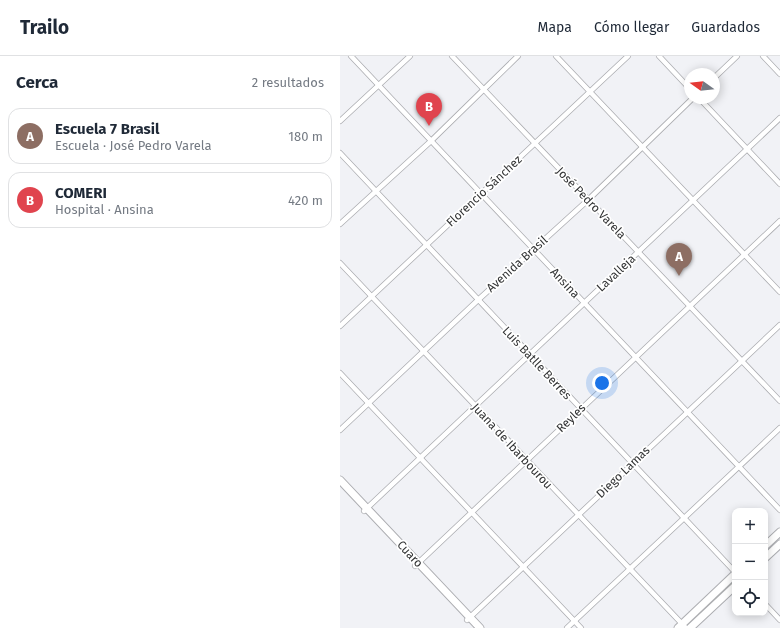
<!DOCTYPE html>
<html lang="es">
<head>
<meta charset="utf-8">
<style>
	body { margin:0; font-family:"Fira Sans",sans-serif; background:#f6f6f7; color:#1f2937 }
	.controls { position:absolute; right:12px; bottom:12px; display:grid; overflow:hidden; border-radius:8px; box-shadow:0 2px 10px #0003 }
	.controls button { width:36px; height:36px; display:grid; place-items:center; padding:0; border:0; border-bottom:1px solid #e0e1e3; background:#fff; color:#1f2937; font:20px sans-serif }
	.compass { position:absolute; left:344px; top:12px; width:36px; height:36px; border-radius:50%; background:#fff; box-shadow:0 2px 10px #0003; rotate:285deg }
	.you { position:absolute; left:262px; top:327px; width:14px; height:14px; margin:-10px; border:3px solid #fff; border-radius:50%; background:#1a73e8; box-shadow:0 0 0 6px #1a73e833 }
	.badge { display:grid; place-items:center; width:26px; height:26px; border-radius:50%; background:#2563eb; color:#fff; font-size:13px; font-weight:700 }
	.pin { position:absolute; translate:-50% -33px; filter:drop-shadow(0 1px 2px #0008) }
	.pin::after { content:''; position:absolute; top:21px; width:14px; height:12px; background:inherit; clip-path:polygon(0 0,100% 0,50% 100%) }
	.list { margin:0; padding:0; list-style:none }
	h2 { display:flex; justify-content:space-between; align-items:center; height:52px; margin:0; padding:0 16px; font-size:17px }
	h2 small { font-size:13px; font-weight:400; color:#747a83 }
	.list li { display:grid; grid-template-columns:26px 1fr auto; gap:12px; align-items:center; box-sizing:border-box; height:56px; margin:0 8px 8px; padding:0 8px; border:1px solid #e0e1e3; border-radius:12px }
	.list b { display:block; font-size:15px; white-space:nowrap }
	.list p { margin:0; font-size:13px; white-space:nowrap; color:#747a83 }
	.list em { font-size:13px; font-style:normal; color:#747a83 }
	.icon { flex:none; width:22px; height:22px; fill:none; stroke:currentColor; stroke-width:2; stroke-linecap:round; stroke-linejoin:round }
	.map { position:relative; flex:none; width:440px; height:572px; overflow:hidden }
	header { display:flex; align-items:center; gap:24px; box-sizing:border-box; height:56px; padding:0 20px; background:#fff; border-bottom:1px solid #e0e1e3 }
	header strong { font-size:19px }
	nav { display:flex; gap:22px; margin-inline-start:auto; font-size:14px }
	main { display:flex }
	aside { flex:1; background:#fff }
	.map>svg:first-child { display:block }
</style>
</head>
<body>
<header>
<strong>Trailo</strong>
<nav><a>Mapa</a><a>Cómo llegar</a><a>Guardados</a></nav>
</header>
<main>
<aside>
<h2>Cerca<small>2 resultados</small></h2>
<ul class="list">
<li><span class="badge" style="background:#8d6e63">A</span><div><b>Escuela 7 Brasil</b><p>Escuela · José Pedro Varela</p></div><em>180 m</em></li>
<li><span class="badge" style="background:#e0444e">B</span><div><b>COMERI</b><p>Hospital · Ansina</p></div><em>420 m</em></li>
</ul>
</aside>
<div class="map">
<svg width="440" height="572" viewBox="0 0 440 572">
	<rect width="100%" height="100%" fill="#f1f2f6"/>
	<path fill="#b5c992" d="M393,524H395V527L348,568Z"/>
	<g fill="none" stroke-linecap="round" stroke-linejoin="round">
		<g stroke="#acadb1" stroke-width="6">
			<g id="street">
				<path d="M11,0L440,454"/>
				<path d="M112,0L440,345"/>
				<path d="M216,0L440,236"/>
				<path d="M319,0L350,33"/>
				<path d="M423,0L440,18"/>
				<path d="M374,22L397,0"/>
				<path d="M359,42L440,128"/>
				<path d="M0,65L70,0"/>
				<path d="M0,97L395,516"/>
				<path d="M0,168L91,85L178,0"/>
				<path d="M0,207L346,572"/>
				<path d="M0,270L288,0"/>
				<path d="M0,317L241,572"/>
				<path d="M0,374L138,244L248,144L353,42"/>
				<path d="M24,455L440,62"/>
				<path d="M75,510L440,165"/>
				<path d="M425,548L440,564"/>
				<path d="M127,564L440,269"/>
				<path d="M227,572L440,372"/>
			</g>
		</g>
		<g stroke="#acadb1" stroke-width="9">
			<g id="secondary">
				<path d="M0,424L140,572"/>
				<path d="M425,490L440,476"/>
				<path d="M425,502L440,488"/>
				<path d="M338,572L395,518"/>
				<path d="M350,572L395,530"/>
			</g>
		</g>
		<use href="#street" stroke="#fff" stroke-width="4.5"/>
		<use href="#secondary" stroke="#fff" stroke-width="7"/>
	</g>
	<g text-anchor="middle" stroke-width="3.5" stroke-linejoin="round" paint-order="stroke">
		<g font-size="12" fill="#323334" stroke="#fff">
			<text transform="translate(144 135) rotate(-43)" y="4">Florencio Sánchez</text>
			<text transform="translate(251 147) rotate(46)" y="4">José Pedro Varela</text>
			<text transform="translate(177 208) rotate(-42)" y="4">Avenida Brasil</text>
			<text transform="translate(276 217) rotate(-43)" y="4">Lavalleja</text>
			<text transform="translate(225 227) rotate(47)" y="4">Ansina</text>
			<text transform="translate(197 307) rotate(47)" y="4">Luis Batlle Berres</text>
			<text transform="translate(231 362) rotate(-44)" y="4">Reyles</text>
			<text transform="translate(172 390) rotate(47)" y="4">Juana de Ibarbourou</text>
			<text transform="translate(283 416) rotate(-44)" y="4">Diego Lamas</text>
			<text transform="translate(70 498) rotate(47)" y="4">Cuaro</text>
		</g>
	</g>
</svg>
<div class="controls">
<button>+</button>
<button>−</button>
<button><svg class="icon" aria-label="locate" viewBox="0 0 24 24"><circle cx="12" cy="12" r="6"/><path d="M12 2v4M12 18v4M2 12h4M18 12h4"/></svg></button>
</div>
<svg class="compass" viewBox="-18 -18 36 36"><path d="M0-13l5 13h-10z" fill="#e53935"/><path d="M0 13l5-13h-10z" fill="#747a83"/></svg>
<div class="you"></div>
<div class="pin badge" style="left:339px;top:220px;background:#8d6e63">A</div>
<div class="pin badge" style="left:89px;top:70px;background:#e0444e">B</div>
</div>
</main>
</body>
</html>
